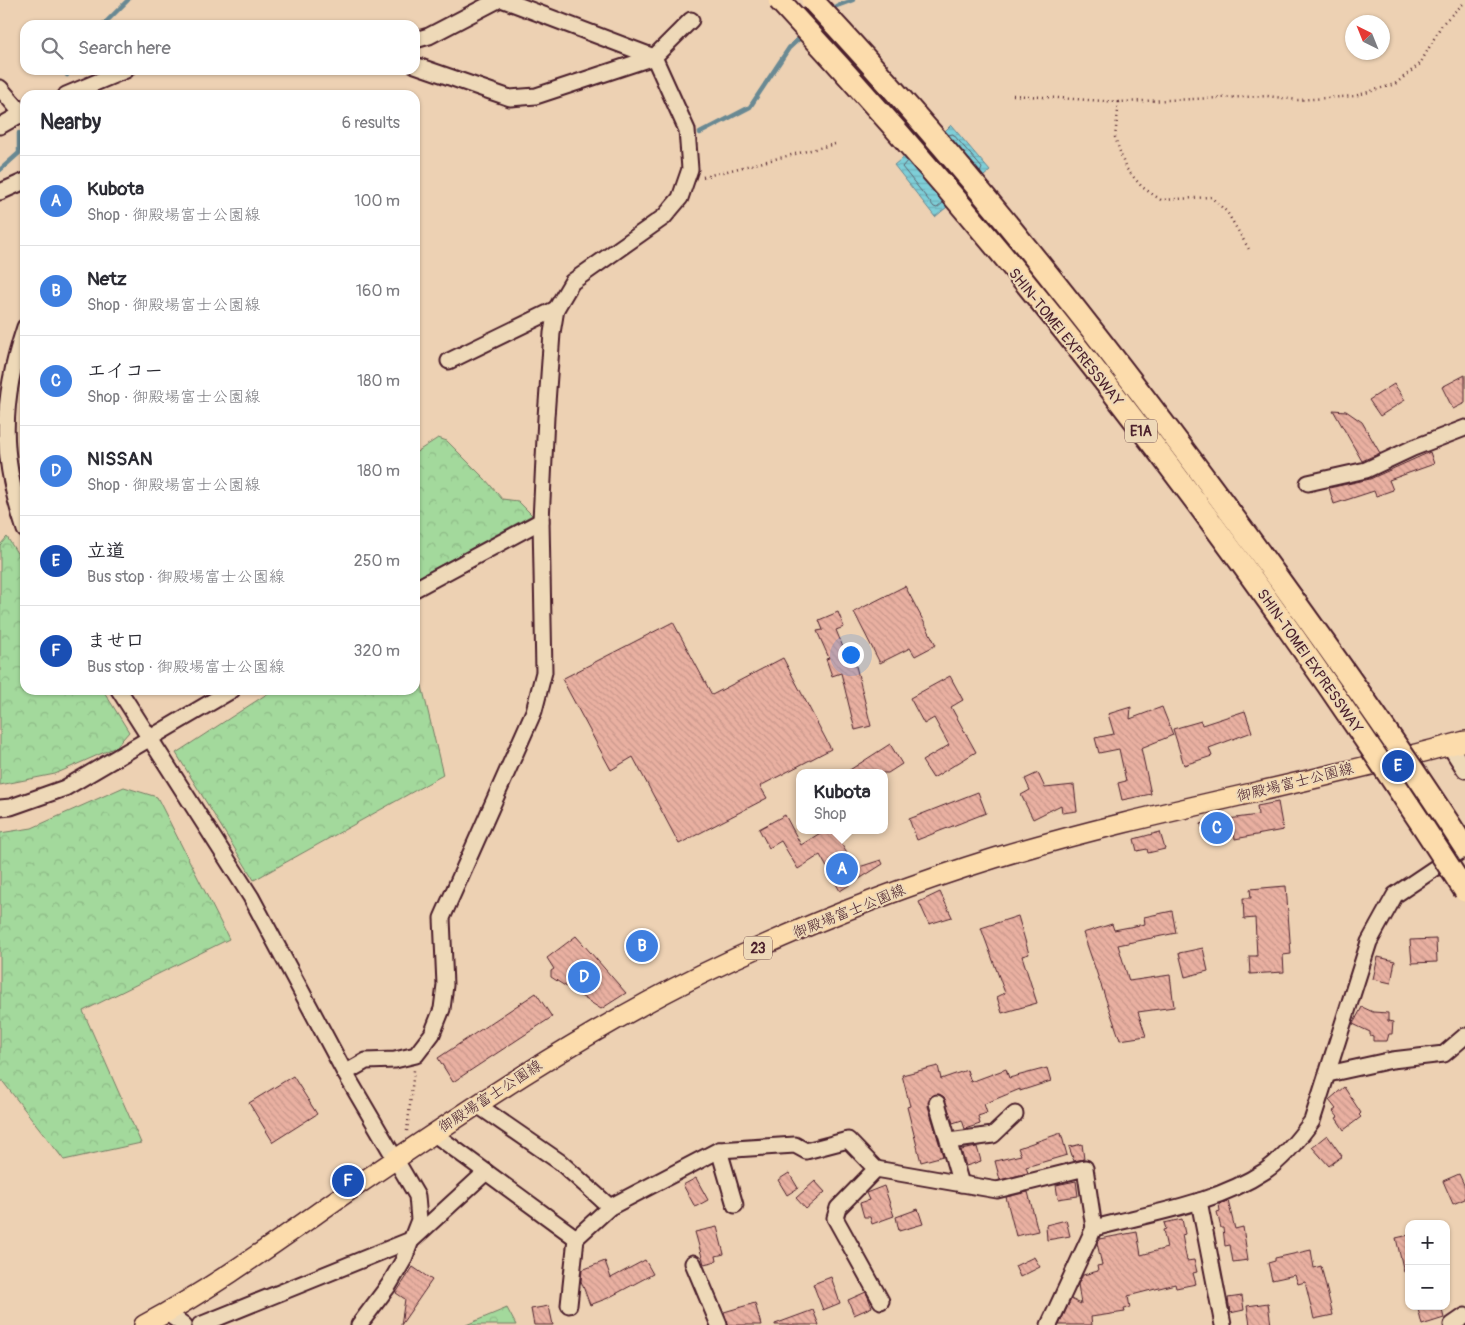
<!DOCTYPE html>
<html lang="en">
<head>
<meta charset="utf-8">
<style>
	body { margin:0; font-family:Pangolin,"Klee One",sans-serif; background:#f2f2f3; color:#2b2b33 }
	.controls { position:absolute; right:15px; bottom:15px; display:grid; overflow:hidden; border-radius:10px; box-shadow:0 1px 4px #0004 }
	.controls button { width:45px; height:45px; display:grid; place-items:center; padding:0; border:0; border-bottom:1px solid #e1e1e2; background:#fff; color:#2b2b33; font:25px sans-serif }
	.compass { position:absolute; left:1345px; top:15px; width:45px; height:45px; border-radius:50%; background:#fff; box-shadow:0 1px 4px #0004; rotate:317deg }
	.you { position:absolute; left:850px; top:654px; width:18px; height:18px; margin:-12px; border:4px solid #fff; border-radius:50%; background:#1a73e8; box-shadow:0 0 0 8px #1a73e833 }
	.badge { display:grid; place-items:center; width:32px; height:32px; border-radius:50%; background:#d93025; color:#fff; font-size:16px; font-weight:700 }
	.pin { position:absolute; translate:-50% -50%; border:2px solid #fff; box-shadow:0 1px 5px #0006 }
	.popup { position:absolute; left:796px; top:769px; width:92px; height:65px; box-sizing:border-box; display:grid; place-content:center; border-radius:10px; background:#fff; filter:drop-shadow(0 1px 4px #0005); font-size:16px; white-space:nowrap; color:#7c7c81 }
	.popup b { font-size:19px; color:#2b2b33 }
	.popup::after { content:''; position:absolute; left:50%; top:100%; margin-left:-10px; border:10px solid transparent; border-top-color:#fff }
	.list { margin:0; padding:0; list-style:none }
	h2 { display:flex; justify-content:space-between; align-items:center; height:65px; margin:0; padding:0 20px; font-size:21px }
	h2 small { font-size:16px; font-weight:400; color:#7c7c81 }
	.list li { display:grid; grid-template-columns:32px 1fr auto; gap:15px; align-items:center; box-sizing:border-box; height:90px; padding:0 20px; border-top:1px solid #e1e1e2 }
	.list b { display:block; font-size:19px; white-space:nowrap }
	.list p { margin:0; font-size:16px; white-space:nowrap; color:#7c7c81 }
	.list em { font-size:16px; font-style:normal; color:#7c7c81 }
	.icon { flex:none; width:28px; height:28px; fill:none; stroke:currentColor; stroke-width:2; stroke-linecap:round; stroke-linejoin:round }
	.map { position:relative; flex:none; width:1465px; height:1325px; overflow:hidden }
	.search { position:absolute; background:#fff; box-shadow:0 1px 4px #0004; left:20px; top:20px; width:400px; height:55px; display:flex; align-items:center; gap:12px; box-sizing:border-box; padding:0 18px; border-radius:15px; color:#7c7c81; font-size:19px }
	.panel { position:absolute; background:#fff; box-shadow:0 1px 4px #0004; left:20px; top:90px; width:400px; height:605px; border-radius:15px }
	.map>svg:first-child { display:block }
</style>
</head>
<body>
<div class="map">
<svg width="1465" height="1325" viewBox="0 0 1465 1325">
	<defs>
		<pattern id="forest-crowns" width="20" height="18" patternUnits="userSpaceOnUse" patternTransform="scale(1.25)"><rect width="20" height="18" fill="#a3d99c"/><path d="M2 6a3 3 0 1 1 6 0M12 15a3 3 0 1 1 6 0" fill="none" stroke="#8eba87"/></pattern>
		<pattern id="water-rules" width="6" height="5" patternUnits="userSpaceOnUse" patternTransform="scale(1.25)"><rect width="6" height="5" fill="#7ecfd8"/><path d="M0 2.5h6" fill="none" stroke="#6eb1ba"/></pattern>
		<pattern id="building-back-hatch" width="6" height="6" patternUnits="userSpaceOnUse" patternTransform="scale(1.25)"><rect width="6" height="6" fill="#e9b0a1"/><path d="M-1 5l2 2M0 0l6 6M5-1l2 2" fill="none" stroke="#c9978b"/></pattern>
	</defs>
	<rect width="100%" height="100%" fill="#edd1b3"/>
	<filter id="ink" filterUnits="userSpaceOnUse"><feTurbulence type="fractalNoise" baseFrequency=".02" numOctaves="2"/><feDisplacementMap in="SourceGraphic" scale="10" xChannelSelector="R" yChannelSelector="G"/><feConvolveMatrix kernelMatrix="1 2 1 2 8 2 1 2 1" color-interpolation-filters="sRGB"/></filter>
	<g filter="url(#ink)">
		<g fill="url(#forest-crowns)" stroke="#767c64">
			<path d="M438,438L447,441L486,480L502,499L518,501L532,515L415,579V453Z"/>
			<path d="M7,537L25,566V690H103L129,732L116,747L55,774L0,785V545Z"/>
			<path d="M415,667L418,669L443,775L254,880L176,753L273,690H415Z"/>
			<path d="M124,787L157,797L229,939L83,1011L141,1143L64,1160L0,1078V833L32,828Z"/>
			<path d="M507,1308L516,1325H466Z"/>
		</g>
		<path fill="url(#water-rules)" stroke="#698993" d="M951,125L990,171L935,217L894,165L936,130L941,135Z"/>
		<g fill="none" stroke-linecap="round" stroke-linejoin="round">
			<g stroke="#5f6570" stroke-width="1">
				<path d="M948,135L953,134L982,168L980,173"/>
				<path d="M907,161L902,167L934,207L937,208L943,203"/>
			</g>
			<g stroke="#698993" stroke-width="4.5">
				<path d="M829,11L834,7L853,0"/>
				<path d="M103,25L128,0"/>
				<path d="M67,75L70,70"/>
				<path d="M700,133L750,107L789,48L803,35"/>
				<path d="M0,170L19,153V133"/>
			</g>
		</g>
		<g fill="url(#building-back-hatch)" stroke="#4a1f2b">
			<path d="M1465,375V403L1453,409L1442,387Z"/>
			<path d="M1394,384L1405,400L1380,416L1369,400Z"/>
			<path d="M1333,410L1346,411L1362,422L1380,453L1362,461Z"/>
			<path d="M1430,452L1434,464L1389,480L1393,490L1376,496L1374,491L1334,504L1329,488L1370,479Z"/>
			<path d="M905,586L936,645L915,656L910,648L880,663L854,612Z"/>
			<path d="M838,612L844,627L836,630L845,652L852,650L871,726L855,730L841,673L832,676L826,659L829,658L817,631L823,630L819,620Z"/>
			<path d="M673,622L712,695L783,658L831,749L760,786L767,798L679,844L633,757L611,770L562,679Z"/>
			<path d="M950,676L963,700L951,707L976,752L933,778L922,761L949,745L934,718L924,724L910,698Z"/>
			<path d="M1131,707L1130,719L1162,707L1173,735L1141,748L1151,794L1122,800L1118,783L1126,781L1119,749L1099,753L1095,738L1114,734L1108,714Z"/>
			<path d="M1245,711L1252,732L1209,748L1212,756L1184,765L1173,729L1201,721L1202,725Z"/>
			<path d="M890,744L902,764L888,773H845Z"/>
			<path d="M1038,773L1045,788L1074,785L1077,811L1062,813L1061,805L1033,819L1021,795L1030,790L1025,779Z"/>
			<path d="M978,792L986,813L917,840L909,819Z"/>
			<path d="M1278,802L1283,830L1235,839L1234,831L1206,840L1201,824L1227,816L1228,819L1258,815L1257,806Z"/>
			<path d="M785,815L801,845L825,830H840L845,839L840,842L856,868L881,860L883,864L840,891L820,855L798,869L781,841L769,848L759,829Z"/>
			<path d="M1160,832L1165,849L1148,853L1147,849L1137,851L1134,839Z"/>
			<path d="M1286,886L1291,954L1283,955L1284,972L1250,974L1249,956H1257L1255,918L1244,919L1243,898H1251L1250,889Z"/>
			<path d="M940,892L952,917L929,924L919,902Z"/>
			<path d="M1172,911L1176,933L1118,945L1129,981L1170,975L1174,1007L1138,1012L1146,1036L1120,1040L1083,933L1112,924L1114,930L1145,924L1144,917Z"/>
			<path d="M1018,916L1029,954L1022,956L1037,1003L1002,1013L997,997L1005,993L981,928Z"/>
			<path d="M576,936L626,993L601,1009L551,977V971L554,969L547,958Z"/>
			<path d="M1436,939L1437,962L1412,963L1410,940Z"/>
			<path d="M1203,948L1208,971L1185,977L1179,953Z"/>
			<path d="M1378,957L1395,961L1391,983L1373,979Z"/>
			<path d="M536,993L552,1017L453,1082L438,1058Z"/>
			<path d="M1362,1007L1373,1012L1388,1013V1021L1393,1022L1392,1034H1389L1387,1041H1373V1036L1370,1035V1032L1353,1024Z"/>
			<path d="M938,1066L941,1079L967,1070L971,1082L1006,1069L1009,1078L1047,1068L1051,1081L1020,1091V1089L984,1104L987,1113L978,1116L980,1124L965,1129L962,1120L953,1123L944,1097L939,1094L931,1096L928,1106L943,1156L921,1162L907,1107L910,1106L902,1075Z"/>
			<path d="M293,1076L317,1114L273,1142L249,1103Z"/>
			<path d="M1344,1087L1361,1113L1359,1115L1361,1117L1344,1130L1336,1118L1338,1117L1333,1111L1336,1109L1329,1100Z"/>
			<path d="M1061,1133L1067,1155L1026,1167L1028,1173L1000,1180L995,1161L1021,1155L1018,1148Z"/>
			<path d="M1327,1135L1342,1156L1329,1166L1312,1147Z"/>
			<path d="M1082,1144L1084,1159L1074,1161L1069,1147Z"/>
			<path d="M977,1147L981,1161L966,1166L961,1150Z"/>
			<path d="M789,1173L798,1188L787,1195L778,1180Z"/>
			<path d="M1459,1174L1465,1187V1199L1453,1204L1443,1181Z"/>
			<path d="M696,1178L708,1200L695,1207L683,1185Z"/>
			<path d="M815,1181L825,1192L806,1209L796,1198Z"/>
			<path d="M1076,1181L1078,1196L1058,1199L1056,1185Z"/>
			<path d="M884,1186L894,1216L872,1224L870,1217H864L860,1203L869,1200L866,1193Z"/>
			<path d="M1028,1192L1038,1231L1016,1236L1006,1197Z"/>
			<path d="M1228,1201L1235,1229L1243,1227L1248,1260L1233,1262L1230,1245L1225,1246L1223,1228H1221L1217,1212L1220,1211L1219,1204Z"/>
			<path d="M918,1209L923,1224L899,1231L896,1217Z"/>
			<path d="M1182,1219L1185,1234L1182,1235L1187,1261L1194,1260L1197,1272L1193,1273L1196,1284L1176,1288L1175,1284L1128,1296L1130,1308L1124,1309L1125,1312L1091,1317L1092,1325H1059L1071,1299L1081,1304L1078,1284L1083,1275L1098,1271L1097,1266L1102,1265L1097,1243L1099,1239L1137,1232L1141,1255L1167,1248L1163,1230L1166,1229L1164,1223Z"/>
			<path d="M1066,1220L1070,1236L1047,1240L1046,1225Z"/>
			<path d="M717,1227L724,1254L716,1256L717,1261L704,1264L695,1232Z"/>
			<path d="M1409,1235V1272H1404L1396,1238Z"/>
			<path d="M1311,1250L1314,1268L1321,1266L1333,1315L1314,1319L1305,1282L1298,1284L1295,1275L1272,1280L1268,1263L1275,1261V1258Z"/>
			<path d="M1034,1257L1040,1267L1020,1277L1015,1266Z"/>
			<path d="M645,1260L653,1274L608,1298L590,1305L581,1281L582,1270L605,1261L611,1278Z"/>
			<path d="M413,1267L432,1280L401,1325L405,1299L396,1293Z"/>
			<path d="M831,1277L840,1303L823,1310L813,1284Z"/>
			<path d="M866,1292L872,1307L854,1315L848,1300Z"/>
			<path d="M1242,1296L1244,1310L1230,1313L1228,1298Z"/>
			<path d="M755,1303L761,1325H728L724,1312Z"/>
			<path d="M1268,1303L1271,1325H1250L1247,1306Z"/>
			<path d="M549,1306L553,1325H534L531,1309Z"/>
			<path d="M1430,1306H1441L1444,1318L1422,1325L1418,1309Z"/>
			<path d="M813,1310L819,1325H775V1324Z"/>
		</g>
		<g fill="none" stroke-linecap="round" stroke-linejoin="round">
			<g stroke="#4a1f2b" stroke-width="19">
				<g id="minor">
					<path d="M415,40L429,36L498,0"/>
					<path d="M415,65L510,98L536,96L654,57L691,20"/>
					<path d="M0,88L25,117"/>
					<path d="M66,95L126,70"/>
					<path d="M0,126L25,112"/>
					<path d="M0,192L25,181"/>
					<path d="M25,327C0,402 0,456 25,530"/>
					<path d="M449,361L556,309"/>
					<path d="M1308,483L1366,470L1413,448L1465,428"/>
					<path d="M415,589L541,521"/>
					<path d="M119,690L251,897L345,1073L417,1196L419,1220L403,1261L389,1285L359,1325"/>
					<path d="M1449,745L1465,770"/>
					<path d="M0,808L11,807L65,788L232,690"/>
					<path d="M345,1073L366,1061L395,1060L416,1055L432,1034L442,1009L445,985L442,918L534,711L544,672L541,521L546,417L552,333L556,309L572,282L664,217L680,198L690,169L687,130L654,57L504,0"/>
					<path d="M1328,1074L1392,1060L1444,1054L1465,1036"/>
					<path d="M937,1103L961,1184"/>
					<path d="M476,1104L560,1162L610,1207"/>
					<path d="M433,1133L576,1238L569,1305"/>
					<path d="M949,1141L993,1135L1015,1114"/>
					<path d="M719,1150L735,1205"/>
					<path d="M876,1169L997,1190L1085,1168L1094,1228"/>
					<path d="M1199,1201L1223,1325"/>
					<path d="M576,1238L610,1207L719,1150L795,1145L806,1151L848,1140L876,1169L838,1208L835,1218L881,1301"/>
					<path d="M693,1263L719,1325"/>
					<path d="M167,1313L184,1325"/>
					<path d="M200,1325L413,1239L486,1172"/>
					<path d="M1049,1325L1094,1228C1151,1213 1215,1204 1265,1171C1284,1158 1299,1139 1312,1121L1369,942L1395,895L1465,848"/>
					<path d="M1452,1325L1465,1316"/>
				</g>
			</g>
			<g stroke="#4a1f2b" stroke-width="22">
				<path id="major" d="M144,1325C215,1287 280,1239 346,1193C462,1114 576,1036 702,974C797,928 895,889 995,858C1150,811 1310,784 1465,741"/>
			</g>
			<g stroke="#4a1f2b" stroke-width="2.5" stroke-dasharray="1 4" stroke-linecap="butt">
				<path d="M1013,95L1119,102L1267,96L1298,100L1355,96L1395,84L1420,64L1442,24L1465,2"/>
				<path d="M1119,102L1115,137L1125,167L1142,187L1161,200L1211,197L1227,212L1250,251"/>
				<path d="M703,177L835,144"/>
				<path d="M407,1131L414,1070"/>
			</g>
			<use href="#minor" stroke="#eed9b8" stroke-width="15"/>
			<use href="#major" stroke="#fcdcac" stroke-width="19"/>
			<g stroke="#4a1f2b" stroke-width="25" stroke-linecap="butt">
				<g id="highway-bridge">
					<path d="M779,0C1034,274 1263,576 1465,891"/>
					<path d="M812,0C959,157 1093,327 1221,500C1305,614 1388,729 1465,848"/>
				</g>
			</g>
			<use href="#highway-bridge" stroke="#fcdcac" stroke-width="21"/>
		</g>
	</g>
	<g text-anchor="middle" stroke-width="4" stroke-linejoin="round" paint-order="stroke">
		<g fill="#eed9b8" stroke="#7b5755" stroke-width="1">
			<rect x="1125" y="419.5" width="32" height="23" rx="4"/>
			<rect x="744" y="936.5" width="28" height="23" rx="4"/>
		</g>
		<g font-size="14" font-weight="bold" fill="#4a1f2b">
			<text x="1141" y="436">E1A</text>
			<text x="758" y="953">23</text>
		</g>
		<g font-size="15" fill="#4a1f2b" stroke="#eed9b8">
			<text transform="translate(1066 337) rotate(51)" y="5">SHIN-TOMEI EXPRESSWAY</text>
			<text transform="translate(1310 661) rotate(55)" y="5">SHIN-TOMEI EXPRESSWAY</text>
			<text transform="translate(1295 782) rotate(-14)" y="5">御殿場富士公園線</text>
			<text transform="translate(849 911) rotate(-22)" y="5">御殿場富士公園線</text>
			<text transform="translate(490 1096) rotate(-33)" y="5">御殿場富士公園線</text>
		</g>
	</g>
</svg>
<div class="controls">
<button>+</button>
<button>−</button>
</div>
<svg class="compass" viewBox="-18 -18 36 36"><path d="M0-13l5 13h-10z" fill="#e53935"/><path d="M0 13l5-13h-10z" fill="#7c7c81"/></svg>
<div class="you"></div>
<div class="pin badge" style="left:842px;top:869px;background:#3f7fe0">A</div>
<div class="popup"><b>Kubota</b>Shop</div>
<div class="pin badge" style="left:642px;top:946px;background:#3f7fe0">B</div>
<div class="pin badge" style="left:1217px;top:828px;background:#3f7fe0">C</div>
<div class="pin badge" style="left:584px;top:977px;background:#3f7fe0">D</div>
<div class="pin badge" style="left:1398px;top:766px;background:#1a4fb4">E</div>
<div class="pin badge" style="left:348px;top:1181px;background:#1a4fb4">F</div>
<div class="search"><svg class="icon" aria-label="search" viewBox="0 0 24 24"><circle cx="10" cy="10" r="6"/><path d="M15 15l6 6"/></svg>Search here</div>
<section class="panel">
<h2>Nearby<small>6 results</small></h2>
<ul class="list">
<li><span class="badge" style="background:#3f7fe0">A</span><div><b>Kubota</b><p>Shop · 御殿場富士公園線</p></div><em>100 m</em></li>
<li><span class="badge" style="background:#3f7fe0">B</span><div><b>Netz</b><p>Shop · 御殿場富士公園線</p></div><em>160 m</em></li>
<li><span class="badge" style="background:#3f7fe0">C</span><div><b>エイコー</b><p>Shop · 御殿場富士公園線</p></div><em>180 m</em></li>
<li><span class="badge" style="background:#3f7fe0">D</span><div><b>NISSAN</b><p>Shop · 御殿場富士公園線</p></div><em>180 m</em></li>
<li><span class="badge" style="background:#1a4fb4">E</span><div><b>立道</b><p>Bus stop · 御殿場富士公園線</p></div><em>250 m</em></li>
<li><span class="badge" style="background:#1a4fb4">F</span><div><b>ませ口</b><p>Bus stop · 御殿場富士公園線</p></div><em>320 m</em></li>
</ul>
</section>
</div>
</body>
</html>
